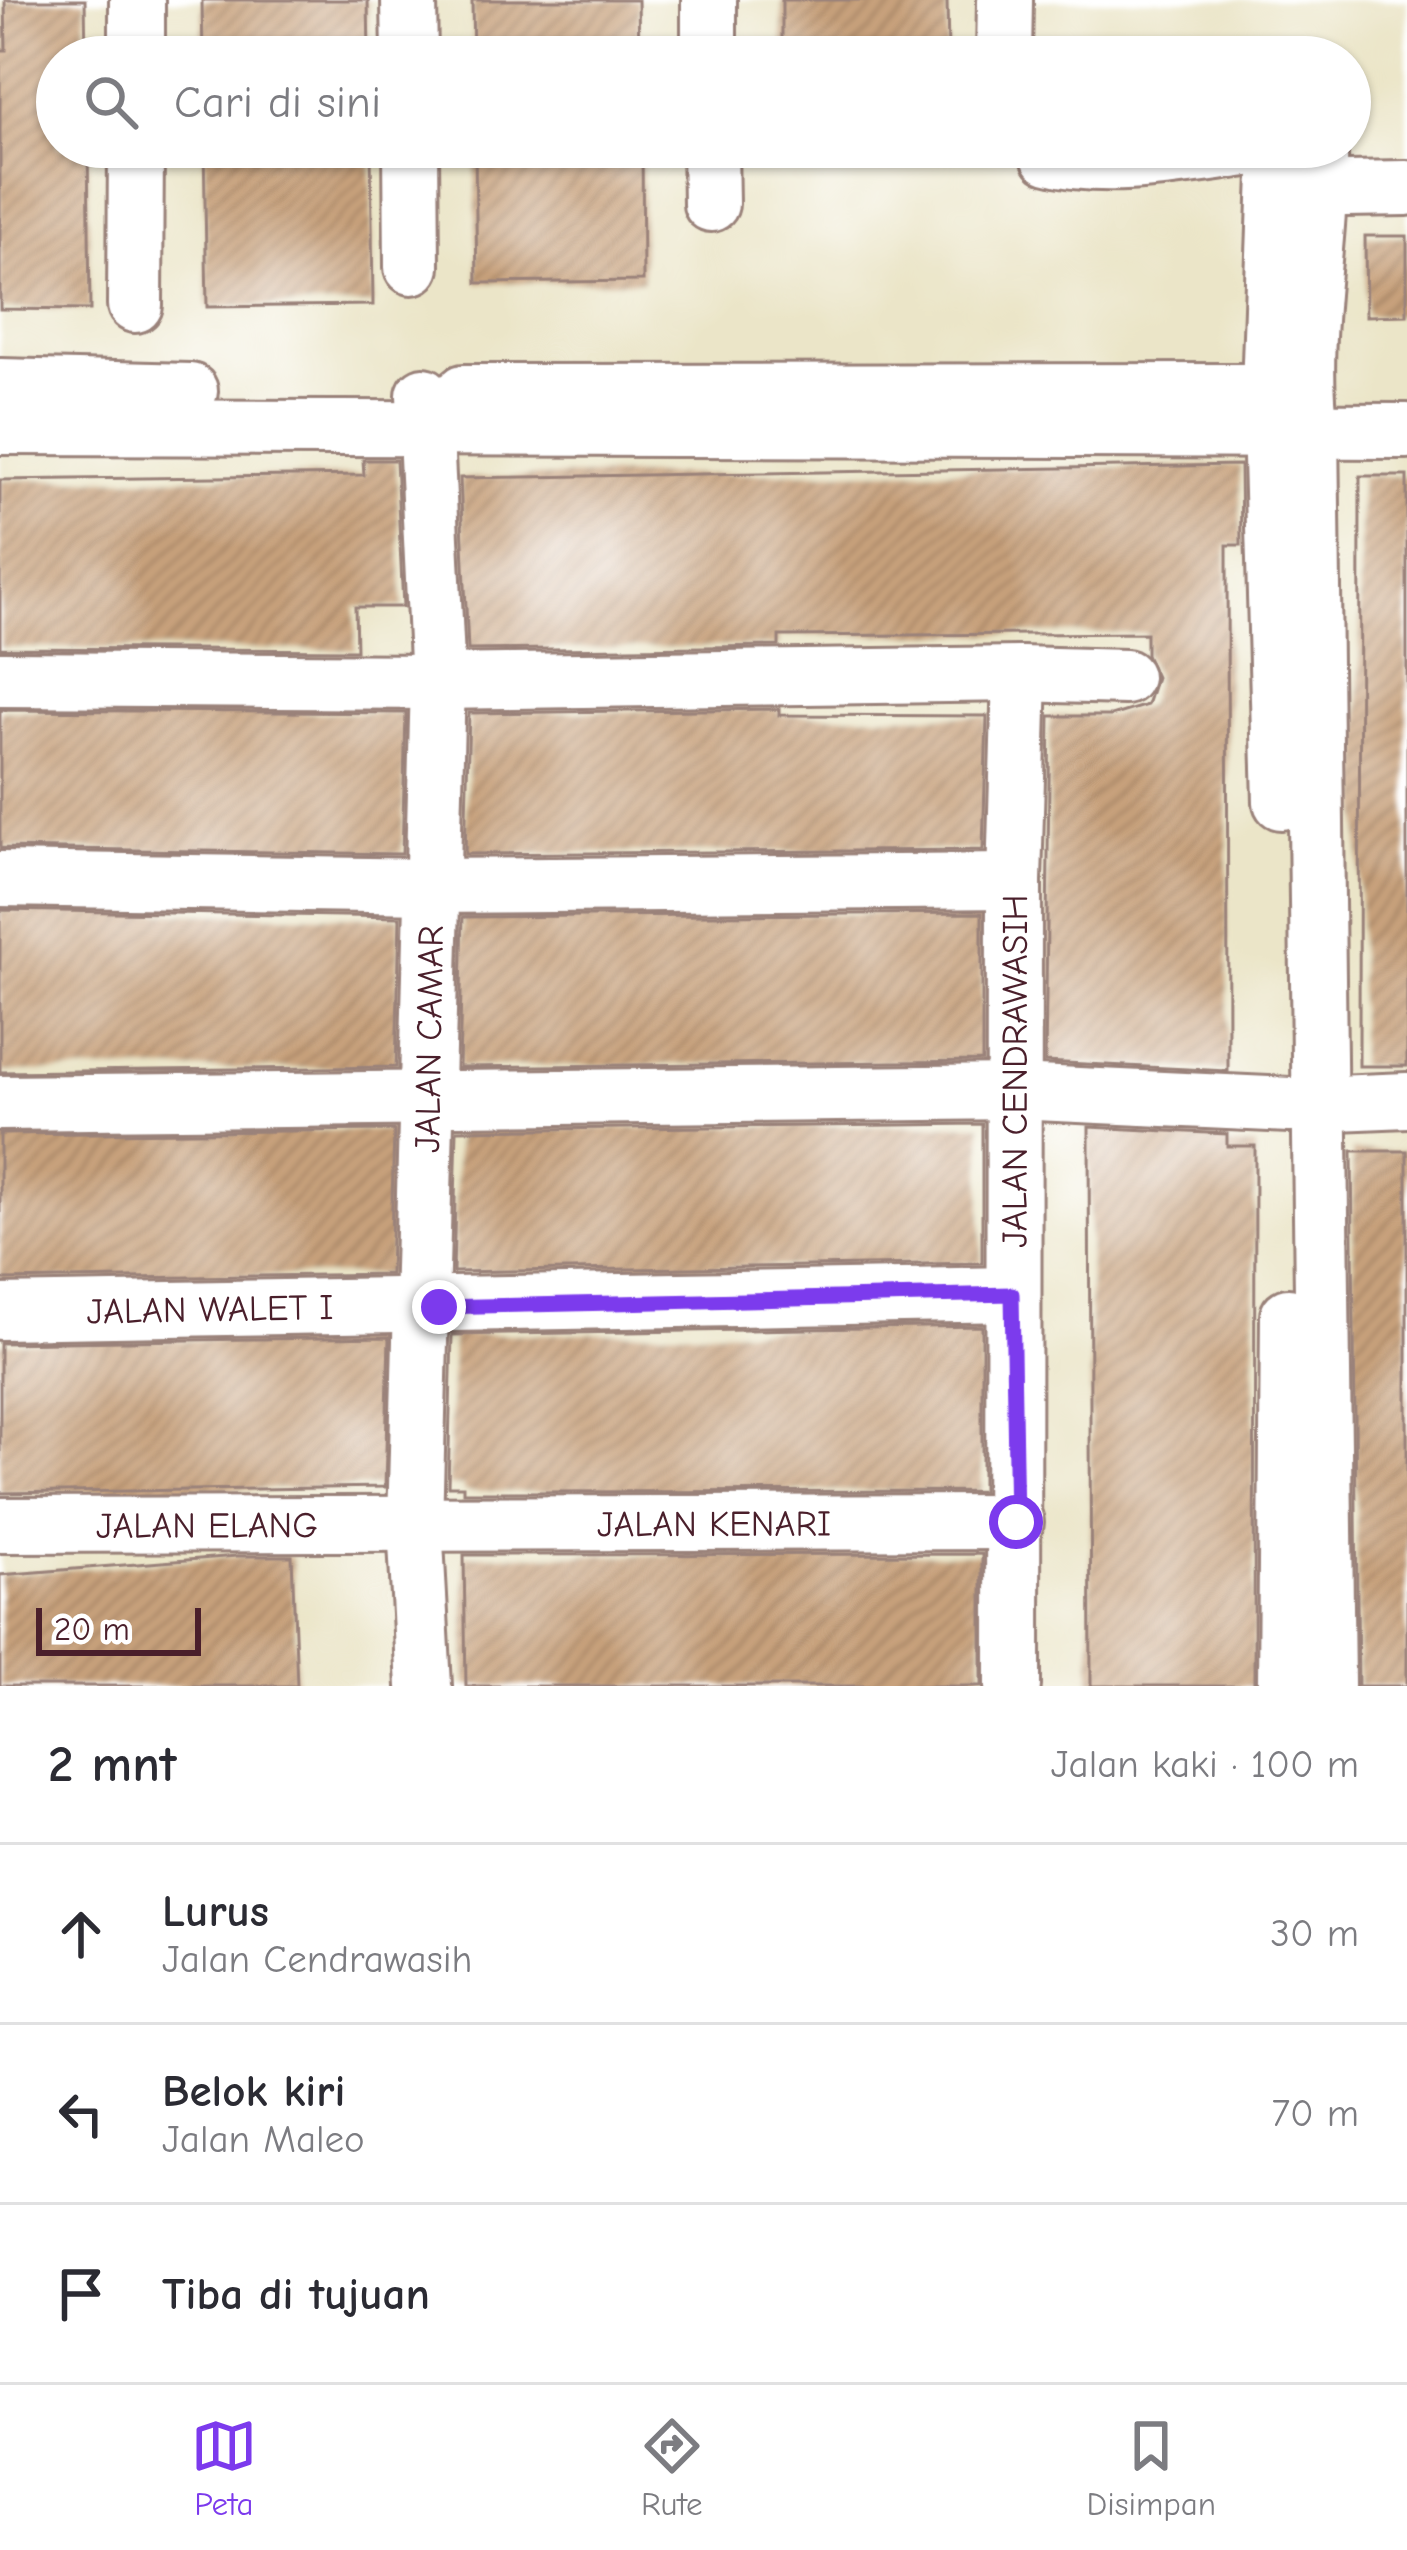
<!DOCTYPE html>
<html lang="id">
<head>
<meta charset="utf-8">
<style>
	body { margin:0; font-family:"Comic Neue",sans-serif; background:#f7f7f7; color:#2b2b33 }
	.scale { position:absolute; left:36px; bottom:30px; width:165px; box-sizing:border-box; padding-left:12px; border:6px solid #4a1f2b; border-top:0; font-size:33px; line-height:42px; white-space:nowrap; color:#4a1f2b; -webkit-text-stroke:9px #fff; paint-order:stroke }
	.stop { position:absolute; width:36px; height:36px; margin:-27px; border:9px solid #7c3aed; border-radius:50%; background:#fff }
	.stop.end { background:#7c3aed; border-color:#fff; box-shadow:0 3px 12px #0008 }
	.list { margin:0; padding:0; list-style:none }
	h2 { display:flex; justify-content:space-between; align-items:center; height:156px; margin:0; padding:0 48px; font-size:51px }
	h2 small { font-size:39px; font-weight:400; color:#7c7c81 }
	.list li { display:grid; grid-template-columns:78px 1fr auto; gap:36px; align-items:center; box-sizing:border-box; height:180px; padding:0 48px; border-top:3px solid #e1e1e2 }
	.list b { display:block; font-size:45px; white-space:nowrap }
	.list p { margin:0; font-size:39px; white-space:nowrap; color:#7c7c81 }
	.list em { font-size:39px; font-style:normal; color:#7c7c81 }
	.icon { flex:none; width:66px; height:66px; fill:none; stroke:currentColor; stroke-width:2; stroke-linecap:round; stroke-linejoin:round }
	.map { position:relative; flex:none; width:1407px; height:1686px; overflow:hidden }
	.search { position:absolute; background:#fff; box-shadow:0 3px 9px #0004; left:36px; right:36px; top:36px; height:132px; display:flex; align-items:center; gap:30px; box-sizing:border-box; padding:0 42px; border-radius:66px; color:#7c7c81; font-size:45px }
	.sheet { height:696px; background:#fff }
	nav { display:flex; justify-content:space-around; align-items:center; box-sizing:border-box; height:168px; border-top:3px solid #e1e1e2; background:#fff; font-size:33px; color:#7c7c81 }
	nav a { display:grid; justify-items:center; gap:6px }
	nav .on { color:#7c3aed }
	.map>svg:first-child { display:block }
</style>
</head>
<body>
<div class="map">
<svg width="1407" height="1686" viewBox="0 0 1407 1686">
	<defs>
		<pattern id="building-hatch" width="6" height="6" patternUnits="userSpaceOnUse" patternTransform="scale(3)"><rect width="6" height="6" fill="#c7a17b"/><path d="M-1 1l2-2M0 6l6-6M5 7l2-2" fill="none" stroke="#a48365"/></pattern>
	</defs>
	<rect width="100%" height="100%" fill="#fff"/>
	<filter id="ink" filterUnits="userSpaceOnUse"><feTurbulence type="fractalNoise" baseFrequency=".00833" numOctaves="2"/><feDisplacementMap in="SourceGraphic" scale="24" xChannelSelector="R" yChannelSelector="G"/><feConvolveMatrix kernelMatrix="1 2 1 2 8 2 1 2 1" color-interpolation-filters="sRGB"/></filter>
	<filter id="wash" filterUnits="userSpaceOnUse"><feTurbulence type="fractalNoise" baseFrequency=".004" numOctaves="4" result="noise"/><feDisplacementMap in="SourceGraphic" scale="48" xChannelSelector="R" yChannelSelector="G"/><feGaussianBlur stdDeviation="2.7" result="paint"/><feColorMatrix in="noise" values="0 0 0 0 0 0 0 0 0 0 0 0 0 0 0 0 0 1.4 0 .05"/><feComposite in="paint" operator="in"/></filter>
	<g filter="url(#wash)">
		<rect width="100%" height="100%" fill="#ebe5c8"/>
		<g id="blocks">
			<g fill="url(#building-hatch)">
				<path d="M5,0H85L86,57H57V147H88L90,310L0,309V50H6Z"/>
				<path d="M202,0H368L369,57H203Z"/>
				<path d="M472,0H638L639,57H473Z"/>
				<path d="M782,0H947L948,57H782Z"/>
				<path d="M204,147H371L373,305L207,307Z"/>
				<path d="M475,147H642L643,281L477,283Z"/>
				<path d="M1365,236H1407V315L1366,316Z"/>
				<path d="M363,460H396L403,607H355L356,650L0,648V480L364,475Z"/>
				<path d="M1240,465L1241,545H1227L1228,1071L1045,1062L1050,716H1111L1147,705L1156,677L1146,655V633L779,636V646L468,650L460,478Z"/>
				<path d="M1360,476H1407V1066H1359Z"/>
				<path d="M779,709V715L987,716L983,850L465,854L469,713Z"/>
				<path d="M0,710L406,713L402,854L0,848Z"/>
				<path d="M0,910L400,917L396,1067L0,1072Z"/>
				<path d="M982,913V1061L459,1067L463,917Z"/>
				<path d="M982,1124V1263L453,1272L457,1130Z"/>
				<path d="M1089,1127L1227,1134V1146H1255L1254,1686H1091Z"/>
				<path d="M394,1130L390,1274L0,1280V1134Z"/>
				<path d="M1352,1151H1407V1686H1358Z"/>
				<path d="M982,1326V1491L463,1492V1486H448L452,1335Z"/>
				<path d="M389,1337L385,1487L0,1493V1343Z"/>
				<path d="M982,1554V1686H466L464,1555Z"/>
				<path d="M237,1556H292L297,1686H0V1575Z"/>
			</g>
		</g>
	</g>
	<g filter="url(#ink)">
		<use href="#blocks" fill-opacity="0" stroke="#9a827a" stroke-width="3"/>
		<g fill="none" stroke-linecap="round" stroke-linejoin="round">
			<g stroke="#9a827a" stroke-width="60">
				<g id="minor">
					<path d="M409,0L410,57"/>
					<path d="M709,0V57"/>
					<path d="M137,57V0"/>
					<path d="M1004,57L1005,0"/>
					<path d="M411,147L412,267"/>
					<path d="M710,147L711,204"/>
					<path d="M1278,147L1269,389L1281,802"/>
					<path d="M1320,147C1322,241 1298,337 1311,430L1327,1686"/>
					<path d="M1049,156C1111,174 1199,154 1264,147"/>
					<path d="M1283,190L1407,188"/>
					<path d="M135,305L136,147"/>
					<path d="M0,386L190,391"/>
					<path d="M464,392L1305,391"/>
					<path d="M424,395L438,682L415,1524L424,1686"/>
					<path d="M0,427L1407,431"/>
					<path d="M0,679L438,682L1020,674L1125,677"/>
					<path d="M0,879L431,886L1014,881"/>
					<path d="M0,1103L1015,1092L1290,1105L1407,1100"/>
					<path id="s1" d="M0,1312L1013,1294"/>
					<path id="s2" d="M0,1525L1016,1522"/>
					<path id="s3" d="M1013,1686L1014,881L1020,674"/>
					<path d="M1285,1686L1288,1316"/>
				</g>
			</g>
			<use href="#minor" stroke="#fff" stroke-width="54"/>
		</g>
	</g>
	<g fill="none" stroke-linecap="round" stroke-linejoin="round" filter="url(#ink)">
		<path stroke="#7c3aed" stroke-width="15" d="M439,1307L1012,1294L1016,1522"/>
	</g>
	<g text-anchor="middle" stroke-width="9" stroke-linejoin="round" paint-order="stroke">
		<g font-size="36" fill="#4a1f2b" stroke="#fff">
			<text transform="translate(428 1039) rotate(-89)" y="13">JALAN CAMAR</text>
			<text dy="13" stroke="none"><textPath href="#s3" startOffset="615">JALAN CENDRAWASIH</textPath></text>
			<text dy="13" stroke="none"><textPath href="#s1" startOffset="210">JALAN WALET I</textPath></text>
			<text dy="13" stroke="none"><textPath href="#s2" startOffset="714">JALAN KENARI</textPath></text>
			<text dy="13" stroke="none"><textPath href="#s2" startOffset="207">JALAN ELANG</textPath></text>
		</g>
	</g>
</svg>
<div class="scale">20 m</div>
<div class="stop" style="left:1016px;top:1522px"></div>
<div class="stop end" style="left:439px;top:1307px"></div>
<div class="search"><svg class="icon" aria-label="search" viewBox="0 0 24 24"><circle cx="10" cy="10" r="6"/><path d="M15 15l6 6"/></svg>Cari di sini</div>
</div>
<section class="sheet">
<h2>2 mnt<small>Jalan kaki · 100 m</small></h2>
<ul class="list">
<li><svg class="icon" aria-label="ahead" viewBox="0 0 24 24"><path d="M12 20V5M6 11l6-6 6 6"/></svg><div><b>Lurus</b><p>Jalan Cendrawasih</p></div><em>30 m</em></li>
<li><svg class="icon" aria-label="left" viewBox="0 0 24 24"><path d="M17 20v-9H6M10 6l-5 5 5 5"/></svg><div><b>Belok kiri</b><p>Jalan Maleo</p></div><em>70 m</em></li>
<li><svg class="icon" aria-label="arrive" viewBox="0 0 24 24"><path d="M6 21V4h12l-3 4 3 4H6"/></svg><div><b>Tiba di tujuan</b></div></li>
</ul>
</section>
<nav>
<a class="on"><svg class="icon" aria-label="map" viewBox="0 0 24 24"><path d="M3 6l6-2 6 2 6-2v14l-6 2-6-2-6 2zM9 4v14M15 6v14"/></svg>Peta</a>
<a><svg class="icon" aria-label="directions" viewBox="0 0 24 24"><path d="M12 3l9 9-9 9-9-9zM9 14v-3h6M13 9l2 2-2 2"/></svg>Rute</a>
<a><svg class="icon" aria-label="saved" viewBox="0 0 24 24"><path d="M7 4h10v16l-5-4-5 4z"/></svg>Disimpan</a>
</nav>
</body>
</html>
